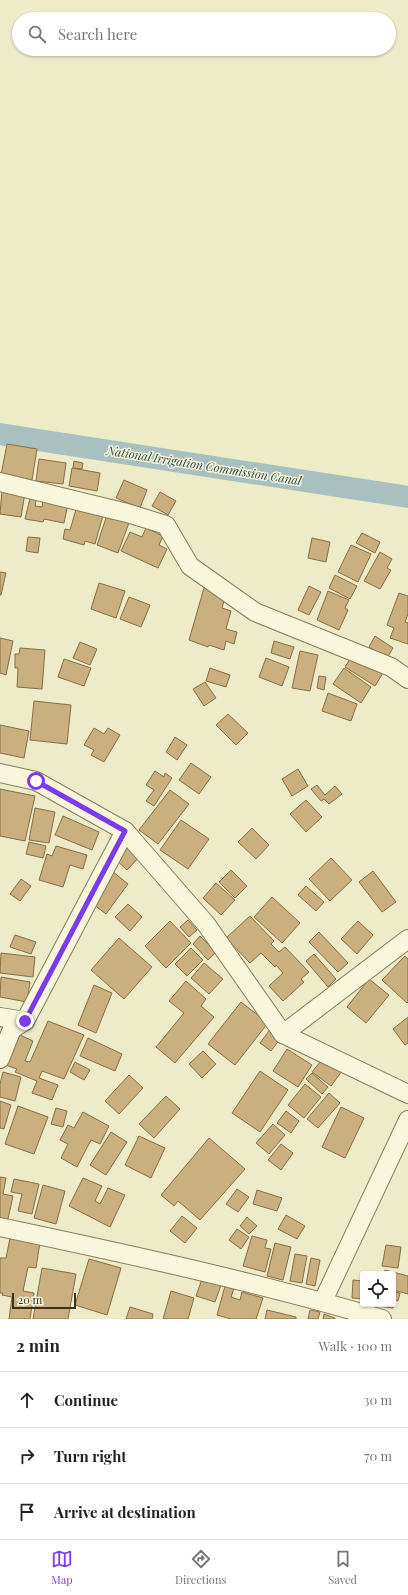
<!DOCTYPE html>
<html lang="en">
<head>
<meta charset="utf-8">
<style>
	body { margin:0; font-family:"Playfair Display",serif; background:#f6f6f6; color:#222 }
	.controls { position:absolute; right:12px; bottom:12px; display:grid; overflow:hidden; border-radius:4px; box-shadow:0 1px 3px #0004 }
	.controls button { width:36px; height:36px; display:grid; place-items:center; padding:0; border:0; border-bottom:1px solid #e0e0e0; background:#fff; color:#222; font:20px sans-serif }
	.scale { position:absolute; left:12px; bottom:10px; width:64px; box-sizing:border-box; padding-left:4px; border:2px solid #393220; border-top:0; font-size:11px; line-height:14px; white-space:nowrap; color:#393220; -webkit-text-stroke:3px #f5f3d7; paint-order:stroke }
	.stop { position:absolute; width:12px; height:12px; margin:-9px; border:3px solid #7c3aed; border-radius:50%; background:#fff }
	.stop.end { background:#7c3aed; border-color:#fff; box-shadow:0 1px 4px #0008 }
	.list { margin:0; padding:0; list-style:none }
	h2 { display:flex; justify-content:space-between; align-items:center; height:52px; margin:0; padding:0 16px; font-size:17px }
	h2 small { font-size:13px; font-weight:400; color:#767676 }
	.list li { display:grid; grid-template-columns:26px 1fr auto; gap:12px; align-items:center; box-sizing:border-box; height:56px; padding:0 16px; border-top:1px solid #e0e0e0 }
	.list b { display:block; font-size:15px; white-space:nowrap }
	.list em { font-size:13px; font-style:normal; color:#767676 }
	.icon { flex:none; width:22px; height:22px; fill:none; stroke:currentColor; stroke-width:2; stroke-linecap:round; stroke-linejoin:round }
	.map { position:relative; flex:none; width:408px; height:1319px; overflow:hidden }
	.search { position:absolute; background:#fff; box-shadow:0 1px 3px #0004; left:12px; right:12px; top:12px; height:44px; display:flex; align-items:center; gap:10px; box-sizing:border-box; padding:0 14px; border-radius:22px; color:#767676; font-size:15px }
	.sheet { height:220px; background:#fff }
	nav { display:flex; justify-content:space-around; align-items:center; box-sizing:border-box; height:56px; border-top:1px solid #e0e0e0; background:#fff; font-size:11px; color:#767676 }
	nav a { display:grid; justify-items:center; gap:2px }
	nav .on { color:#7c3aed }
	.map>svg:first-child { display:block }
</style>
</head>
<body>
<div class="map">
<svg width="408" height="1319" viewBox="0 0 408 1319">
	<rect width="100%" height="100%" fill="#edebc8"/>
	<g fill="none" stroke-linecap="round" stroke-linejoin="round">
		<path stroke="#a8c1c0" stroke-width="22" d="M0,434L408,497"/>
	</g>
	<g fill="#cab07f" stroke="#876e44">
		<path d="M7,444L37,449L32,480L1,475Z"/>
		<path d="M39,459L66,463L63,484L36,481Z"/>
		<path d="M74,461L83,463L82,469L73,468Z"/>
		<path d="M72,468L100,473L97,491L69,486Z"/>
		<path d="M124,480L147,490L140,508L116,498Z"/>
		<path d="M2,490L25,493L21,517L0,514Z"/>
		<path d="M160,492L176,501L168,515L152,506Z"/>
		<path d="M31,494L37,495L35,506L42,507L44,495L69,499L64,523L44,519L43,522L25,519Z"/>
		<path d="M77,506L104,512L95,544L85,541L84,545L63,539L65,529L70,530Z"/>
		<path d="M108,512L130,520L118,553L97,545Z"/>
		<path d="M146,528L163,536L159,545L167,549L158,568L121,551L130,532L142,537Z"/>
		<path d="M362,533L380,542L375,553L356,543Z"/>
		<path d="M28,537L40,538L38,553L26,551Z"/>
		<path d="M312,538L330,542L326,562L308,558Z"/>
		<path d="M351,545L371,554L358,582L338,572Z"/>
		<path d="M380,552L392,559L387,568L391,570L380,589L364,581Z"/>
		<path d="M0,572L6,573L1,595H0Z"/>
		<path d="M335,575L357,586L350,599L329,588Z"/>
		<path d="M99,583L125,591L116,618L91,609Z"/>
		<path d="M309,586L321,592L309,615L298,610Z"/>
		<path d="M204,588L226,594L222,608L231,611L226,629L237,632L234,644L226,641L224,650L209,645L208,647L189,640Z"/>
		<path d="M328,591L349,600L345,608L348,610L339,630L317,620Z"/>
		<path d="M399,593L408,596V614L405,622L408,623V644L390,638L394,628L387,625Z"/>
		<path d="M129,597L150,605L141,627L120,619Z"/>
		<path d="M375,636L393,648L387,658L369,647Z"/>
		<path d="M0,638L13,641L6,675L0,673Z"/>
		<path d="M274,641L294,647L290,659L271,653Z"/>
		<path d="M80,642L97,649L90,665L73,658Z"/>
		<path d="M20,648L45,650L42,689L17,687L18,668H15V654H19Z"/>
		<path d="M300,651L318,655L310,691L292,688Z"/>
		<path d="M353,654L383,673L375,686L345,667Z"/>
		<path d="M266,658L289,667L282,686L259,677Z"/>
		<path d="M64,659L91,668L84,686L58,677Z"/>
		<path d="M210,668L230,675L226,687L206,681Z"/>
		<path d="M344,668L371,687L361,703L333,684Z"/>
		<path d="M319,676L326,677L324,690L317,688Z"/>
		<path d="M205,682L216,698L204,706L193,689Z"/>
		<path d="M328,693L357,704L351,721L322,711Z"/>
		<path d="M34,701L71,705L67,744L30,740Z"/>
		<path d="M228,714L248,733L236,745L216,725Z"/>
		<path d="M0,725L29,731L24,758L0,753Z"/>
		<path d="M94,728L104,734L108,728L120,735L104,762L91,755L94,750L84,745Z"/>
		<path d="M175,737L187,745L177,760L166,752Z"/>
		<path d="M191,763L211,777L199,794L179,780Z"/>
		<path d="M298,769L308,786L292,796L282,779Z"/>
		<path d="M155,771L164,777L165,773L172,778L154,806L146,801L154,790L146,785Z"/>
		<path d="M317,785L325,795L335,786L342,794L329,804L324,799L321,801L311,789Z"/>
		<path d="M0,789L35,796L25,841L0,836Z"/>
		<path d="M170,790L189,804L158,844L139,830Z"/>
		<path d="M306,800L322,817L306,832L290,814Z"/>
		<path d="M35,808L55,812L49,843L29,840Z"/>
		<path d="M63,816L99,832L92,850L55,835Z"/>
		<path d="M181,820L209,839L188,869L160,850Z"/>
		<path d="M252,828L269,845L256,859L238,842Z"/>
		<path d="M29,842L46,846L43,858L26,854Z"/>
		<path d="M129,842L142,854L127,870L114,858Z"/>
		<path d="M56,846L87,855L83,869L70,865L63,887L39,880L47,854L52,856Z"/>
		<path d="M331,858L352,880L330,901L309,879Z"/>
		<path d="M231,870L247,886L235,898L219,882Z"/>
		<path d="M112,871L128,884L106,914L89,901Z"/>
		<path d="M373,871L396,902L382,912L359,882Z"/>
		<path d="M21,879L31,886L20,901L10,894Z"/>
		<path d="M216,883L235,900L221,915L203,898Z"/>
		<path d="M306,886L324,902L316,911L298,895Z"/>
		<path d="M272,897L300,923L282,943L254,917Z"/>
		<path d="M128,904L142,917L130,931L115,917Z"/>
		<path d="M250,916L274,941L271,944L279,952L285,947L309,972L301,979L304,982L283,1001L269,986L283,973L276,965L275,967L261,953L250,963L226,938Z"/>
		<path d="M188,920L197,930L189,937L180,927Z"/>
		<path d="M170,921L191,943L166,968L145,946Z"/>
		<path d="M358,921L373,935L357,954L341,939Z"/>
		<path d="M319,932L348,963L338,972L309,942Z"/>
		<path d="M15,935L36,942L31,954L10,947Z"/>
		<path d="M200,936L216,952L208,960L193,944Z"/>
		<path d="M119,938L152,967L124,999L91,970Z"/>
		<path d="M191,948L203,960L187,976L175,964Z"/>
		<path d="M1,953L35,957L33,977L0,973Z"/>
		<path d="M314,954L336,979L328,987L306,961Z"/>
		<path d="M405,956L408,959V1002L407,1003L382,980Z"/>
		<path d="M204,963L223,979L209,994L191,978Z"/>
		<path d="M1,977L30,982L27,1002L0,997Z"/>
		<path d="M369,979L389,995L366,1023L347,1007Z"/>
		<path d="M186,981L206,999L201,1006L214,1017L175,1063L156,1047L184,1013L169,1001Z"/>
		<path d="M94,985L112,993L96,1033L78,1025Z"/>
		<path d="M241,1002L268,1023L235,1065L208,1044Z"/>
		<path d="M408,1017V1043L405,1045L393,1029Z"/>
		<path d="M48,1021L84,1035L64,1079L42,1071L39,1078L58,1085L52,1100L32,1093L37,1081L15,1072L17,1069L0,1063L13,1032L33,1041L25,1061L30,1062Z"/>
		<path d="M272,1027L283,1035L271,1051L260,1043Z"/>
		<path d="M88,1038L122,1054L115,1071L80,1056Z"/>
		<path d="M287,1049L312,1065L298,1087L273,1071Z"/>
		<path d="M203,1051L216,1064L202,1078L189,1064Z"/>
		<path d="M324,1057L342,1071L331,1086L312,1072Z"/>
		<path d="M75,1062L90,1070L84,1080L70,1072Z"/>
		<path d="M260,1071L288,1090L260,1132L232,1113Z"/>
		<path d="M3,1072L21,1077L15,1101L0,1097V1084Z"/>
		<path d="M312,1073L328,1087L322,1094L306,1079Z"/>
		<path d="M129,1075L143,1088L119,1114L105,1101Z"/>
		<path d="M305,1084L321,1097L304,1118L288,1105Z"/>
		<path d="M329,1093L340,1103L318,1128L307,1119Z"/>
		<path d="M166,1096L180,1109L154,1138L139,1124Z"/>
		<path d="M0,1101L11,1105L4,1129L0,1128Z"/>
		<path d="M18,1106L48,1117L34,1154L5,1144Z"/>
		<path d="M341,1107L364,1118L345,1158L322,1147Z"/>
		<path d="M56,1108L67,1111L63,1127L51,1124Z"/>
		<path d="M286,1111L299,1121L291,1133L277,1123Z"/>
		<path d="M83,1112L109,1126L100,1144L91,1140L77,1167L61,1158L68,1144L60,1140L68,1125L74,1128Z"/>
		<path d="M273,1124L285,1135L269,1154L256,1143Z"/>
		<path d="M111,1132L127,1142L106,1175L90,1165Z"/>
		<path d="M139,1136L165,1148L151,1178L125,1165Z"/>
		<path d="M209,1138L245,1169L200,1220L178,1201L174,1206L161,1195Z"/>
		<path d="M281,1144L293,1153L281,1170L268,1160Z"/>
		<path d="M0,1177L6,1178L3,1194L13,1196L8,1219L0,1218Z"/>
		<path d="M83,1178L102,1186L95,1201L100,1204L108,1188L125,1195L110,1227L69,1206Z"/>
		<path d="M14,1179L39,1184L32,1214L18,1211L22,1194L11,1192Z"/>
		<path d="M43,1185L65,1191L56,1224L34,1218Z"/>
		<path d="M237,1189L249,1197L238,1212L226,1204Z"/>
		<path d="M257,1190L282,1198L277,1211L253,1204Z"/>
		<path d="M286,1215L305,1226L297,1239L278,1229Z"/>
		<path d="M182,1216L197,1228L185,1243L170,1231Z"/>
		<path d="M247,1217L257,1226L249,1234L240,1226Z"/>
		<path d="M237,1229L249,1237L241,1249L229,1240Z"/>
		<path d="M252,1236L267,1240L265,1248L271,1249L265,1272L243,1266Z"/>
		<path d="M10,1238L40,1242L36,1268L28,1267L23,1291L34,1293L30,1319H9L12,1297L2,1295L3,1293H0V1258H6Z"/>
		<path d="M275,1243L291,1247L283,1280L267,1276Z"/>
		<path d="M386,1245L401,1247L398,1268L382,1266Z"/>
		<path d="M295,1254L307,1256L302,1283L290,1281Z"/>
		<path d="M311,1258L320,1260L315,1286L306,1284Z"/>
		<path d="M89,1259L121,1268L107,1315L75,1305Z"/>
		<path d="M42,1268L76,1274L68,1319H33Z"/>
		<path d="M385,1270L408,1276V1294L393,1290V1274H384Z"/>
		<path d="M202,1279L221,1285L215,1302L196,1296Z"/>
		<path d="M353,1280L363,1281V1299L352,1298Z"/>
		<path d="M225,1286L234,1288L231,1297L240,1300L242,1292L263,1298L256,1319H231L217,1315Z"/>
		<path d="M171,1291L194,1298L188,1319H163Z"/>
		<path d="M393,1292L400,1293L398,1301L394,1300L393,1308L378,1306V1304H393Z"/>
		<path d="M130,1307L153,1314L152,1319H126Z"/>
		<path d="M267,1310L296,1317V1319H265Z"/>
		<path d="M310,1310L320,1312L318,1319H308Z"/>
		<path d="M324,1314L335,1318V1319H323Z"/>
	</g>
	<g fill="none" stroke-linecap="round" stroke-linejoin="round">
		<g stroke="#887e5d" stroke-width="20">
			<g id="street">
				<path d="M0,482L127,513L166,525L190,566L255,612L391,667L408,679"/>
				<path d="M0,773L36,781L125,831L206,924L283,1034L408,1094"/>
				<path d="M0,1017L25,1021"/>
				<path d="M283,1034L408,939"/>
				<path d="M0,1059L12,1029L25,1021L125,831"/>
				<path d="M0,1227C128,1254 257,1282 382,1319"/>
				<path d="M323,1301L408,1120"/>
			</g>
		</g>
		<use href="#street" stroke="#f8f6db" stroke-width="18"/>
	</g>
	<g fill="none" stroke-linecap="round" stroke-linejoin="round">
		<path stroke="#7c3aed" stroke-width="5" d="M25,1021L125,831L36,781"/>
	</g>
	<g text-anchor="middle" stroke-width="3" stroke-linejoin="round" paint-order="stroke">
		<g font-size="12" font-style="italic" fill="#305158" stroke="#f5f3d7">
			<text transform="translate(204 466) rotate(9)" y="4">National Irrigation Commission Canal</text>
		</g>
	</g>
</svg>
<div class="controls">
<button><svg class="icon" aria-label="locate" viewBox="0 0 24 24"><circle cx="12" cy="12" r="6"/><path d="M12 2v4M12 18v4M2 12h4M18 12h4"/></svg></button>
</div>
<div class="scale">20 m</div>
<div class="stop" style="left:36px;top:781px"></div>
<div class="stop end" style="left:25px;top:1021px"></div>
<div class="search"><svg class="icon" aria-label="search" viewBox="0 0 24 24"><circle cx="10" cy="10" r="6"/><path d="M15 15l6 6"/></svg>Search here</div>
</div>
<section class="sheet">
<h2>2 min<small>Walk · 100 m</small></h2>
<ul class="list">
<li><svg class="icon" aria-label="ahead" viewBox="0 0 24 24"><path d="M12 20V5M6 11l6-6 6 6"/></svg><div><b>Continue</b></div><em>30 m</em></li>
<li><svg class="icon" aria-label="right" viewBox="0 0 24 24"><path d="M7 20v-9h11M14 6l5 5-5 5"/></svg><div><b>Turn right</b></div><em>70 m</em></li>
<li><svg class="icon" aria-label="arrive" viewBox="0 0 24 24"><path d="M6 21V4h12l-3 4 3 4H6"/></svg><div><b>Arrive at destination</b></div></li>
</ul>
</section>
<nav>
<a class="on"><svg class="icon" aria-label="map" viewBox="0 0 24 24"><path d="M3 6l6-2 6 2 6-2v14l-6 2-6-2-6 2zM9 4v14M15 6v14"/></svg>Map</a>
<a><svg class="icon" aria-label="directions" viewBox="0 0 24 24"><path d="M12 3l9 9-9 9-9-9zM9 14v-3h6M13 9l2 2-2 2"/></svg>Directions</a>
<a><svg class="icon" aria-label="saved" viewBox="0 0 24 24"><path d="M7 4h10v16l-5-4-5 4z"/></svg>Saved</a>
</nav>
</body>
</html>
